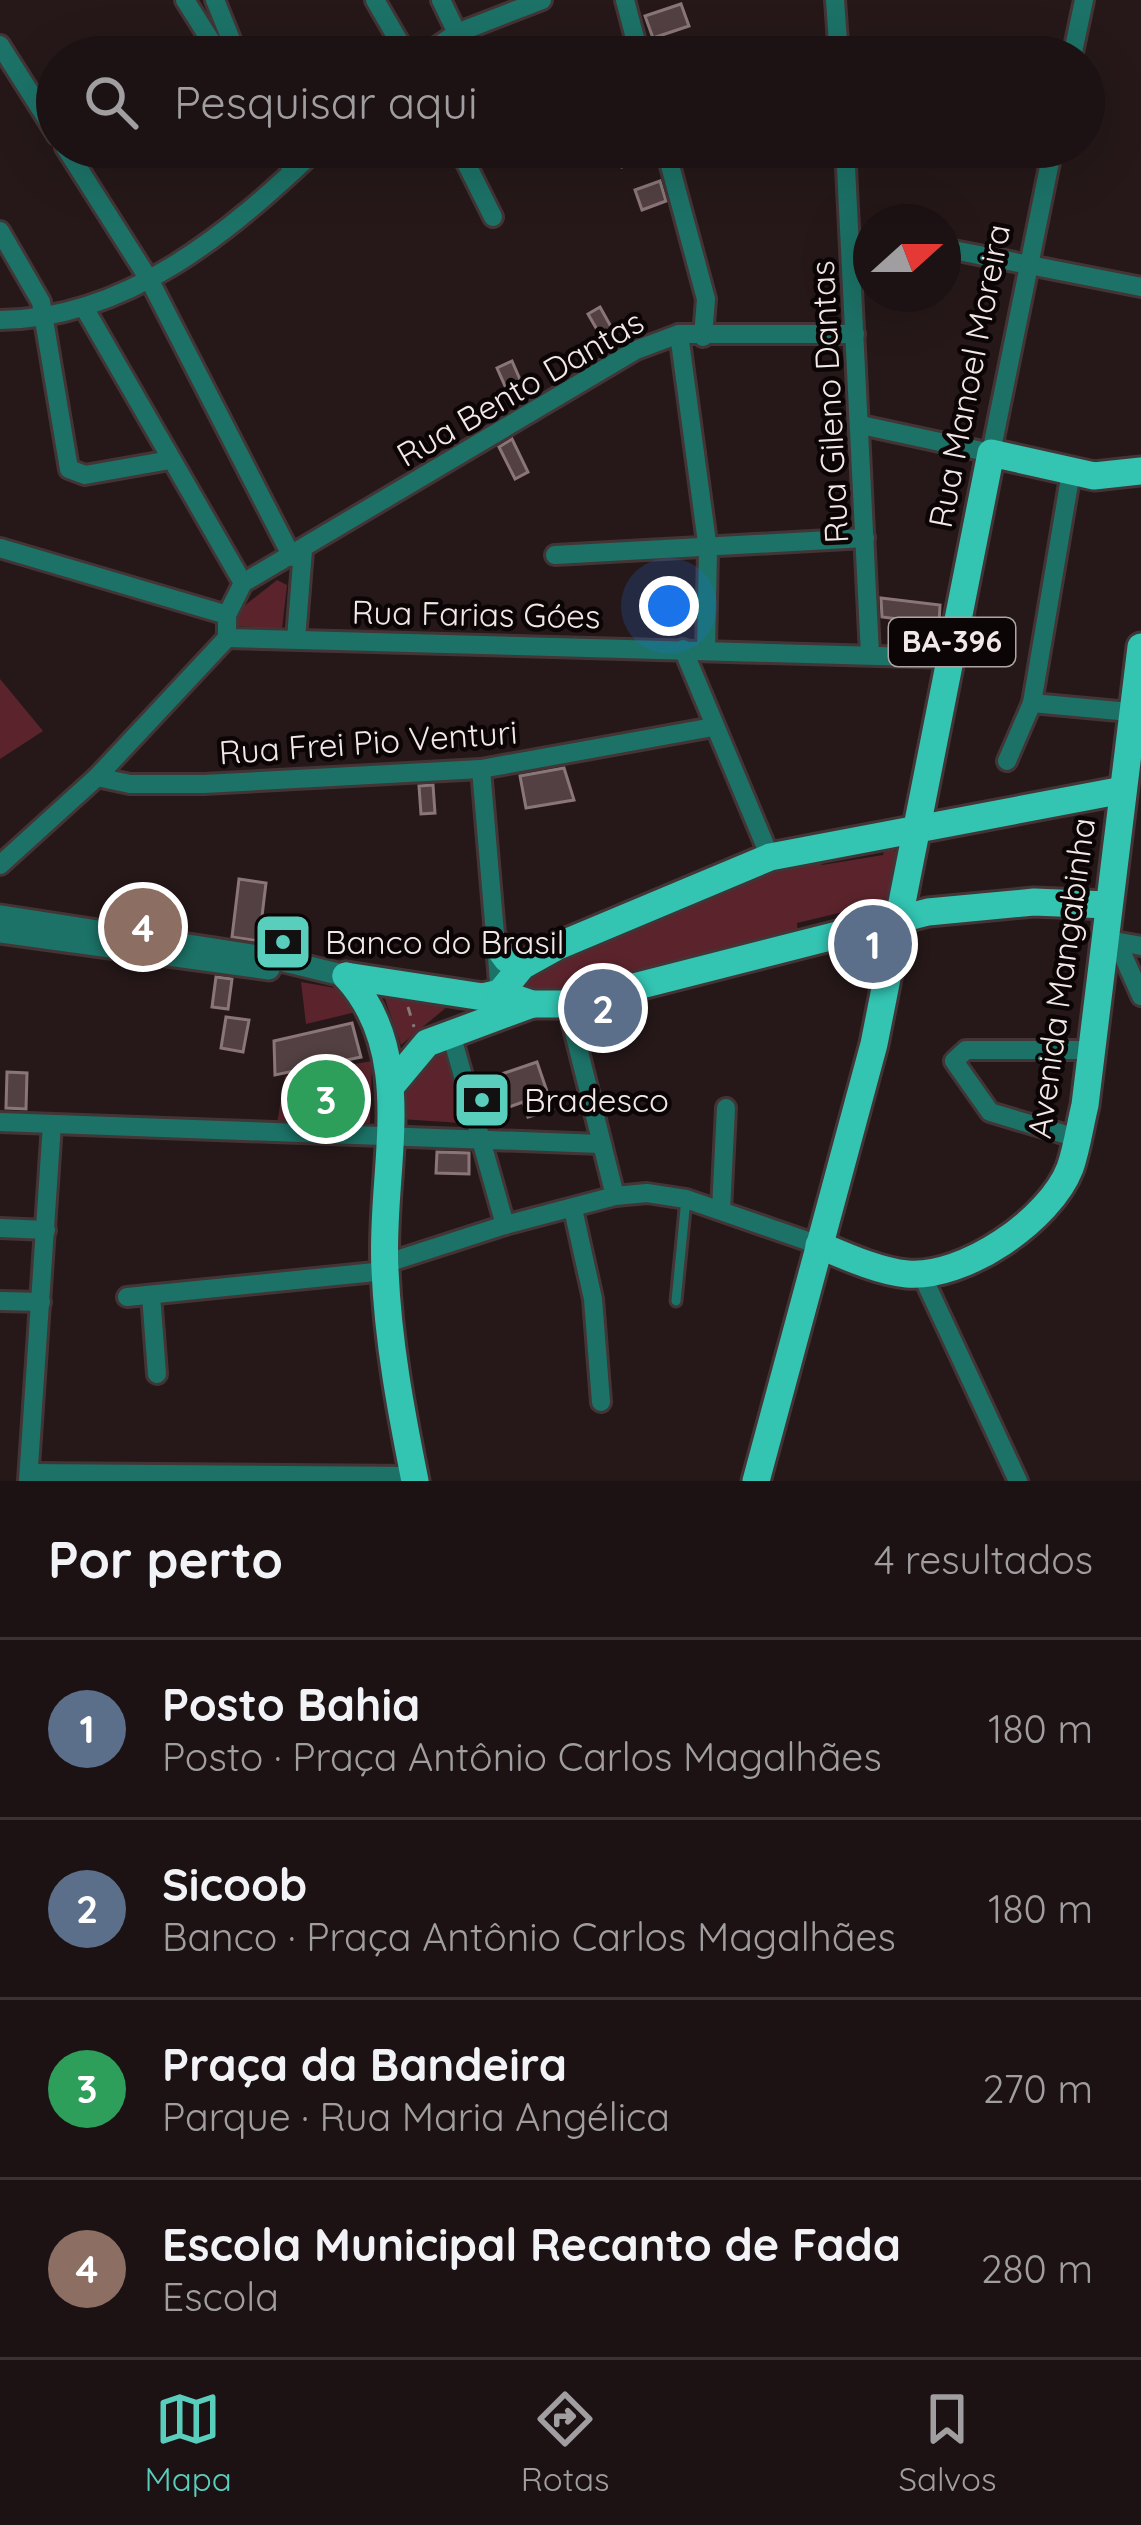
<!DOCTYPE html>
<html lang="pt">
<head>
<meta charset="utf-8">
<style>
	body { margin:0; font-family:Quicksand,sans-serif; background:#251b1c; color:#f1f3f6 }
	.compass { position:absolute; left:853px; top:204px; width:108px; height:108px; border-radius:50%; background:#1c1213; box-shadow:0 12px 48px #0002; rotate:69deg }
	.you { position:absolute; left:669px; top:606px; width:42px; height:42px; margin:-30px; border:9px solid #fff; border-radius:50%; background:#1a73e8; box-shadow:0 0 0 18px #1a73e833 }
	.badge { display:grid; place-items:center; width:78px; height:78px; border-radius:50%; background:#5acebd; color:#fff; font-size:39px; font-weight:700 }
	.pin { position:absolute; translate:-50% -50%; border:6px solid #fff; box-shadow:0 3px 12px #0006 }
	.list { margin:0; padding:0; list-style:none }
	h2 { display:flex; justify-content:space-between; align-items:center; height:156px; margin:0; padding:0 48px; font-size:51px }
	h2 small { font-size:39px; font-weight:400; color:#a09ea0 }
	.list li { display:grid; grid-template-columns:78px 1fr auto; gap:36px; align-items:center; box-sizing:border-box; height:180px; padding:0 48px; border-top:3px solid #3a3233 }
	.list b { display:block; font-size:45px; white-space:nowrap }
	.list p { margin:0; font-size:39px; white-space:nowrap; color:#a09ea0 }
	.list em { font-size:39px; font-style:normal; color:#a09ea0 }
	.icon { flex:none; width:66px; height:66px; fill:none; stroke:currentColor; stroke-width:2; stroke-linecap:round; stroke-linejoin:round }
	.map { position:relative; flex:none; width:1141px; height:1481px; overflow:hidden }
	.search { position:absolute; background:#1c1213; box-shadow:0 12px 48px #0002; left:36px; right:36px; top:36px; height:132px; display:flex; align-items:center; gap:30px; box-sizing:border-box; padding:0 42px; border-radius:66px; color:#a09ea0; font-size:45px }
	.sheet { height:876px; background:#1c1213 }
	nav { display:flex; justify-content:space-around; align-items:center; box-sizing:border-box; height:168px; border-top:3px solid #3a3233; background:#1c1213; font-size:33px; color:#a09ea0 }
	nav a { display:grid; justify-items:center; gap:6px }
	nav .on { color:#5acebd }
	.map>svg:first-child { display:block }
</style>
</head>
<body>
<div class="map">
<svg width="1141" height="1481" viewBox="0 0 1141 1481">
	<rect width="100%" height="100%" fill="#261819"/>
	<g fill="#5b242c">
		<path d="M277,580L287,585L282,629L237,626L239,610Z"/>
		<path d="M0,679L43,731L0,759Z"/>
		<path d="M886,846L904,855L894,906L870,916L868,906L797,923L798,937L555,993L519,992L516,983C593,928 723,872 817,855L822,865L883,855Z"/>
		<path d="M301,982L342,989L356,1012L306,1024Z"/>
		<path d="M384,996L448,1006L401,1045Z"/>
		<path d="M435,1044H446L467,1116L461,1123L400,1119L404,1086Z"/>
		<path d="M372,1061L370,1123H277L285,1076Z"/>
	</g>
	<g fill="#524042" stroke="#8a7678" stroke-width="3">
		<path d="M681,4L689,26L653,38L645,16Z"/>
		<path d="M617,147H652L654,158L622,167Z"/>
		<path d="M660,181L666,201L642,210L635,190Z"/>
		<path d="M600,307L619,341L607,347L588,314Z"/>
		<path d="M512,361L528,398L513,404L497,368Z"/>
		<path d="M512,439L528,472L515,479L499,447Z"/>
		<path d="M881,598L940,605L939,624L882,617Z"/>
		<path d="M564,768L574,800L526,808L520,776Z"/>
		<path d="M433,785L435,813L421,814L419,786Z"/>
		<path d="M239,879L266,883L259,941L232,937Z"/>
		<path d="M216,977L232,979L228,1009L212,1007Z"/>
		<path d="M226,1017L249,1020L243,1052L221,1048Z"/>
		<path d="M352,1023L361,1057L275,1075L274,1041Z"/>
		<path d="M537,1062L553,1109L528,1117L523,1102L501,1110L498,1101L489,1104L481,1081Z"/>
		<path d="M7,1072L27,1073L26,1109L6,1108Z"/>
		<path d="M437,1152L469,1153V1174L436,1173Z"/>
	</g>
	<g fill="none" stroke-linecap="round" stroke-linejoin="round">
		<g stroke="#433536" stroke-width="15">
			<path id="service" d="M676,1301L686,1199"/>
		</g>
		<g stroke="#433536" stroke-width="24">
			<g id="minor">
				<path d="M185,0L221,57"/>
				<path d="M215,0L238,57"/>
				<path d="M375,0L408,57"/>
				<path d="M441,0L457,33"/>
				<path d="M625,0L640,57"/>
				<path d="M835,0L839,57"/>
				<path d="M0,45L57,135"/>
				<path d="M421,57L457,33L542,0"/>
				<path d="M1072,57L1084,0"/>
				<path d="M65,147L150,281L292,557"/>
				<path d="M280,147L293,171"/>
				<path d="M458,147L493,217"/>
				<path d="M665,147L706,299L703,337"/>
				<path d="M845,147L870,654"/>
				<path d="M0,231L41,302L69,469L85,475L170,460"/>
				<path d="M943,248L1141,287"/>
				<path d="M85,309L243,583"/>
				<path d="M0,320C128,319 231,231 319,147"/>
				<path d="M679,334L708,550L706,650"/>
				<path d="M861,425L991,453L1053,147"/>
				<path d="M0,548L227,615"/>
				<path d="M555,555L865,538"/>
				<path d="M227,638V615L243,583L636,350L679,334H855"/>
				<path d="M227,638L949,658"/>
				<path d="M296,639L303,550"/>
				<path d="M683,649L770,857"/>
				<path d="M1032,703L1141,713"/>
				<path d="M1007,761L1032,703L1071,472"/>
				<path d="M481,769L500,993"/>
				<path d="M97,777L130,784H204L481,769L713,727"/>
				<path d="M0,865L97,777L227,638"/>
				<path d="M1108,940L1141,946"/>
				<path d="M1117,942L1141,996"/>
				<path d="M567,1004L615,1196"/>
				<path d="M450,1030L505,1225"/>
				<path d="M0,1122L601,1144"/>
				<path d="M1077,1138L990,1112L954,1061L966,1050H1091"/>
				<path d="M573,1209L593,1299L601,1402"/>
				<path d="M721,1210L726,1108"/>
				<path d="M0,1228L46,1230"/>
				<path d="M384,1264L505,1225L615,1196L647,1193L686,1199L819,1245"/>
				<path d="M921,1273L1018,1481"/>
				<path d="M151,1295L157,1374"/>
				<path d="M127,1297L385,1271"/>
				<path d="M0,1301L41,1302"/>
				<path d="M29,1473L414,1476"/>
				<path d="M28,1481L52,1124"/>
			</g>
		</g>
		<g stroke="#433536" stroke-width="27">
			<g id="tertiary">
				<path d="M0,916L272,958L346,976"/>
				<path d="M0,932L269,969"/>
			</g>
		</g>
		<g stroke="#433536" stroke-width="33">
			<g id="primary">
				<path d="M496,944L507,959L522,966"/>
				<path d="M346,976C420,1056 379,1172 385,1270C388,1342 401,1411 415,1481"/>
				<path d="M346,976L483,997L500,993"/>
				<path d="M500,993L522,966L558,946L770,857L1123,790"/>
				<path d="M500,993L532,1004H567L928,912L1034,902L1108,905"/>
				<path d="M391,1086L427,1043L532,1004"/>
				<path d="M819,1245C845,1256 878,1271 907,1274C964,1279 1050,1220 1070,1168C1077,1148 1080,1125 1085,1105L1141,647"/>
				<path d="M756,1481L874,1044L991,453L1094,476L1141,471"/>
			</g>
		</g>
		<path stroke="#867a7a" stroke-width="3" stroke-dasharray="9 9" stroke-linecap="butt" d="M408,1007L414,1027"/>
		<use href="#service" stroke="#1c7267" stroke-width="9"/>
		<use href="#minor" stroke="#1c7267" stroke-width="18"/>
		<use href="#tertiary" stroke="#1c7267" stroke-width="21"/>
		<use href="#primary" stroke="#33c4b2" stroke-width="27"/>
	</g>
	<defs>
		<g id="bank-square" transform="scale(3)"><rect x="-9" y="-9" width="18" height="18" rx="4" fill="#5acebd" stroke="#0b0506"/><path d="M-6-4H6V4H-6ZM0-2.3a2.3 2.3 0 1 0 0 4.6a2.3 2.3 0 1 0 0-4.6Z" fill="#111"/></g>
	</defs>
	<g fill-rule="evenodd">
		<use href="#bank-square" x="283" y="942"/>
		<use href="#bank-square" x="482" y="1100"/>
	</g>
	<g text-anchor="middle" stroke-width="9" stroke-linejoin="round" paint-order="stroke">
		<rect fill="#0b0506" stroke="#ada4a4" stroke-width="3" x="889" y="618" width="126" height="48" rx="9"/>
		<g font-size="30" font-weight="bold" fill="#f3e8e8">
			<text x="952" y="652">BA-396</text>
		</g>
		<g font-size="33" fill="#f3e8e8" stroke="#0b0506">
			<text transform="translate(969 376) rotate(-79)" y="12">Rua Manoel Moreira</text>
			<text transform="translate(520 388) rotate(-30)" y="12">Rua Bento Dantas</text>
			<text transform="translate(829 402) rotate(-93)" y="12">Rua Gileno Dantas</text>
			<text transform="translate(476 614) rotate(1)" y="12">Rua Farias Góes</text>
			<text transform="translate(368 742) rotate(-4)" y="12">Rua Frei Pio Venturi</text>
			<text transform="translate(1061 978) rotate(-82)" y="12">Avenida Mangabinha</text>
		</g>
		<g font-size="33" fill="#f3e8e8" stroke="#0b0506" text-anchor="start">
			<text x="325" y="954">Banco do Brasil</text>
			<text x="524" y="1112">Bradesco</text>
		</g>
	</g>
</svg>
<svg class="compass" viewBox="-18 -18 36 36"><path d="M0-13l5 13h-10z" fill="#e53935"/><path d="M0 13l5-13h-10z" fill="#a09ea0"/></svg>
<div class="you"></div>
<div class="pin badge" style="left:873px;top:944px;background:#5c6f8a">1</div>
<div class="pin badge" style="left:603px;top:1008px;background:#5c6f8a">2</div>
<div class="pin badge" style="left:326px;top:1099px;background:#2e9e5b">3</div>
<div class="pin badge" style="left:143px;top:927px;background:#8d6e63">4</div>
<div class="search"><svg class="icon" aria-label="search" viewBox="0 0 24 24"><circle cx="10" cy="10" r="6"/><path d="M15 15l6 6"/></svg>Pesquisar aqui</div>
</div>
<section class="sheet">
<h2>Por perto<small>4 resultados</small></h2>
<ul class="list">
<li><span class="badge" style="background:#5c6f8a">1</span><div><b>Posto Bahia</b><p>Posto · Praça Antônio Carlos Magalhães</p></div><em>180 m</em></li>
<li><span class="badge" style="background:#5c6f8a">2</span><div><b>Sicoob</b><p>Banco · Praça Antônio Carlos Magalhães</p></div><em>180 m</em></li>
<li><span class="badge" style="background:#2e9e5b">3</span><div><b>Praça da Bandeira</b><p>Parque · Rua Maria Angélica</p></div><em>270 m</em></li>
<li><span class="badge" style="background:#8d6e63">4</span><div><b>Escola Municipal Recanto de Fada</b><p>Escola</p></div><em>280 m</em></li>
</ul>
</section>
<nav>
<a class="on"><svg class="icon" aria-label="map" viewBox="0 0 24 24"><path d="M3 6l6-2 6 2 6-2v14l-6 2-6-2-6 2zM9 4v14M15 6v14"/></svg>Mapa</a>
<a><svg class="icon" aria-label="directions" viewBox="0 0 24 24"><path d="M12 3l9 9-9 9-9-9zM9 14v-3h6M13 9l2 2-2 2"/></svg>Rotas</a>
<a><svg class="icon" aria-label="saved" viewBox="0 0 24 24"><path d="M7 4h10v16l-5-4-5 4z"/></svg>Salvos</a>
</nav>
</body>
</html>
